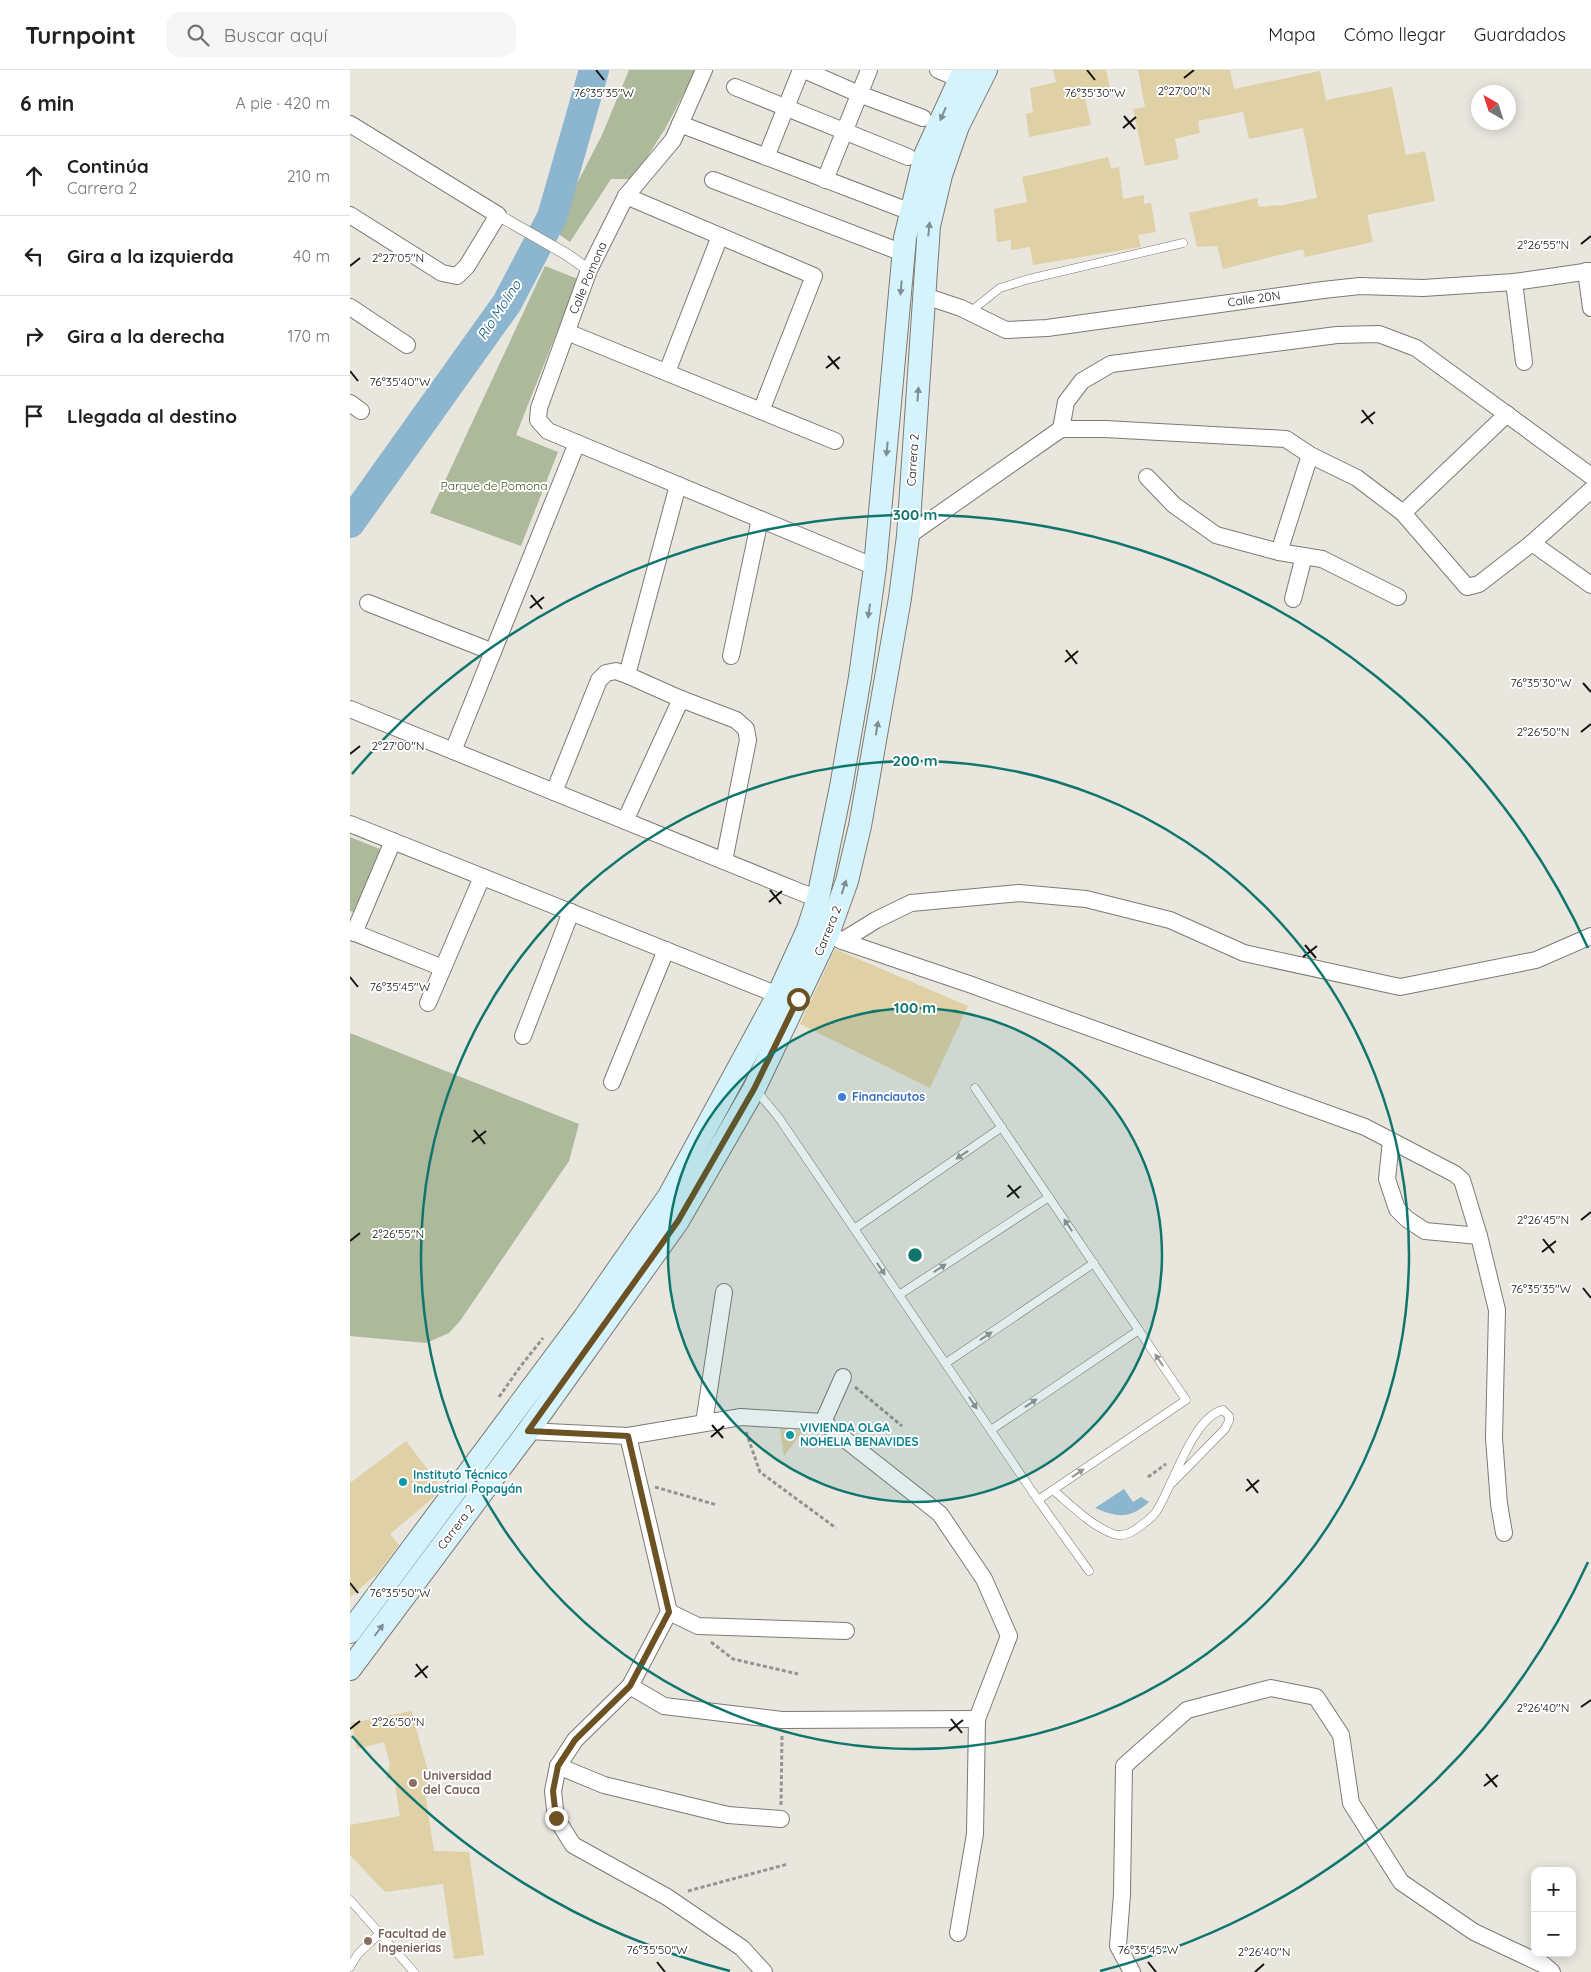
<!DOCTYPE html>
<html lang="es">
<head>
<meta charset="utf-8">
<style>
	body { margin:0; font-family:Quicksand,sans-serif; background:#f6f6f6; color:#202124 }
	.controls { position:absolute; right:15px; bottom:15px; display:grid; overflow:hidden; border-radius:10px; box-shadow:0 2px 12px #0003 }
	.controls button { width:45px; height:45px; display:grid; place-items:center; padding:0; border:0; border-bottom:1px solid #e0e0e0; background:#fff; color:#202124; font:25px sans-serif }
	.compass { position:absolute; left:1121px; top:15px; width:45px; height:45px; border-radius:50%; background:#fff; box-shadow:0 2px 12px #0003; rotate:321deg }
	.stop { position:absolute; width:15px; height:15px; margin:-11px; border:4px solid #6c5223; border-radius:50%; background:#fff }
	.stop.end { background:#6c5223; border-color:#fff; box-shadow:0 1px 5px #0008 }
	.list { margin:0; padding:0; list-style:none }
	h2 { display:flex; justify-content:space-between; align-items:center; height:65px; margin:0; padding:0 20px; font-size:21px }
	h2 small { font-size:16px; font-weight:400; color:#757577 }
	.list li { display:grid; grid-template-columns:32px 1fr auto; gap:15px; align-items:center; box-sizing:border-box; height:80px; padding:0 20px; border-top:1px solid #e0e0e0 }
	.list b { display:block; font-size:19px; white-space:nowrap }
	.list p { margin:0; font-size:16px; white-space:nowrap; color:#757577 }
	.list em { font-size:16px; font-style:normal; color:#757577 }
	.icon { flex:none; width:28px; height:28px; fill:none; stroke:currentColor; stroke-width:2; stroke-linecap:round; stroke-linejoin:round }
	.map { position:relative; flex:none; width:1241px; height:1902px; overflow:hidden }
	header { display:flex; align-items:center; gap:30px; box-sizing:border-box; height:70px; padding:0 25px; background:#fff; border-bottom:1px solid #e0e0e0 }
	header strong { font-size:24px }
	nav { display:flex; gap:28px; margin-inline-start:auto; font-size:18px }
	.search { width:350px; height:45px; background:#f6f6f6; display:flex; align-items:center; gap:12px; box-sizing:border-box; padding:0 18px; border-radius:15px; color:#757577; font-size:19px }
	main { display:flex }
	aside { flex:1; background:#fff }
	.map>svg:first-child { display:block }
</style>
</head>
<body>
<header>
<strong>Turnpoint</strong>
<div class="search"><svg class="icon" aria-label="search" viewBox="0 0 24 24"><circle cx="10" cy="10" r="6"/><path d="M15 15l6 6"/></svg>Buscar aquí</div>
<nav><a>Mapa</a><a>Cómo llegar</a><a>Guardados</a></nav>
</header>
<main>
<aside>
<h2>6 min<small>A pie · 420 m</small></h2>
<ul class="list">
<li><svg class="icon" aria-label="ahead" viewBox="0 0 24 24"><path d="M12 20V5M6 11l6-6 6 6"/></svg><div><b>Continúa</b><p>Carrera 2</p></div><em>210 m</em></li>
<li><svg class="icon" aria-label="left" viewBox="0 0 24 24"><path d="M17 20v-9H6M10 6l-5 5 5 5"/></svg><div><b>Gira a la izquierda</b></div><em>40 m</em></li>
<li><svg class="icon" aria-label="right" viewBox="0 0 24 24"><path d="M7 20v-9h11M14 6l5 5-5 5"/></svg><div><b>Gira a la derecha</b></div><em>170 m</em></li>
<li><svg class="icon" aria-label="arrive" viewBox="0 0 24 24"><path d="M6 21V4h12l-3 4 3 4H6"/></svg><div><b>Llegada al destino</b></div></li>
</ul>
</aside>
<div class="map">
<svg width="1241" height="1902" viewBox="0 0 1241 1902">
	<rect width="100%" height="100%" fill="#e9e6de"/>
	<g fill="#acb99a">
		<path d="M279,0H346L315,59L283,109H261L220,172L203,160L252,65Z"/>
		<path d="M195,196L228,209L166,365L208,382L171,476L80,443Z"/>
		<path d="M0,767L30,779L4,842L0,841Z"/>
		<path d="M0,963L229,1054L219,1091L110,1251L99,1263L76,1273L0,1266Z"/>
	</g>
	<path fill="#8cb5cf" d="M774,1419L783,1432L791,1427L799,1432C780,1449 768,1448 745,1438Z"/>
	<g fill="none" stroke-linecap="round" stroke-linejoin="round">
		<path stroke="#8cb5cf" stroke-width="30" d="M0,453L157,233L202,147L244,0"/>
	</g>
	<g fill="#dfd0a6">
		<path d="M703,0H756L760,17L742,20L743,27L735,29L741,55L679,67L676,44L683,42L680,18L706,12Z"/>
		<path d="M788,0H880L884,19L970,1L976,30L1042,17L1056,85L1075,81L1085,131L1017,145L1023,172L955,187L953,179L873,199L867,176L847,177L839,143L907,128L909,137L928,135V136L967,128L953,58L899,69L893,42L848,51L850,63L825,69L829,89L795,96L783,39L795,37Z"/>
		<path d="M758,87L761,99L769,97L773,129L794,125V134L801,133L806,162L788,165L791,177L683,195L680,177L661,180V170L647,172L644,139L677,132L672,107Z"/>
		<path d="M485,879L618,936L580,1018L450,954Z"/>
		<path d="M430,1359L453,1361L434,1386Z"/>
		<path d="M56,1371L91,1417L83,1428L40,1464L49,1475L27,1504L0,1527V1413Z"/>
		<path d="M61,1641L83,1718L75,1722L84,1781L119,1782L134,1885L104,1889L93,1814L35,1822L0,1785V1755L50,1746L44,1707L36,1709L40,1694L34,1672L7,1679L1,1653Z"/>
	</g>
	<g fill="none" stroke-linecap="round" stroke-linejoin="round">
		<g stroke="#7d7a73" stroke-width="9">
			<g id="service">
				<path d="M620,242L650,218L679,209L833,173"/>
				<path d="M625,1018L836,1330L688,1430"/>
				<path d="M406,1020L429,1048L688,1430L739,1501"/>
				<path d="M504,1159L652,1057"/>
				<path d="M549,1225L699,1127"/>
				<path d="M596,1293L744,1193"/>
				<path d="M641,1360L789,1260"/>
				<path d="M703,1420C721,1435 739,1454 761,1463C771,1468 780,1464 789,1457C794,1453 802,1448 806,1442C822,1418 843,1346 873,1340L879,1346V1351L875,1359L822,1413"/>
				<path d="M0,1830L64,1902"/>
				<path d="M0,1897L8,1884L30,1863"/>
			</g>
		</g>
		<g stroke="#7d7a73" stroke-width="12">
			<path id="pedestrian" d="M148,145L216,184L239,200"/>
		</g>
		<g stroke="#7d7a73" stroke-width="18">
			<g id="minor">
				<path d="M354,0L323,70L276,126L239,200L189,338L188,350L198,361L525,497"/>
				<path d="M454,0L509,24L573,48"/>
				<path d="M588,0L609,9"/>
				<path d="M385,17L558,87"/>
				<path d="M0,54L148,145L117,196L107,206L92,203L0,145"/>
				<path d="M330,54L561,142"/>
				<path d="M416,87L451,0"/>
				<path d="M363,110L553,183"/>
				<path d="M475,110L519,0"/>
				<path d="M276,126L464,206L411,341"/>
				<path d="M1236,201L1241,238"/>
				<path d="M1164,212L1174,292"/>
				<path d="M575,226L611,238L656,260L697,258L973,220L1010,216L1073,218L1164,212L1241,201"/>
				<path d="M0,237L57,275"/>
				<path d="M217,262L485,371"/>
				<path d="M317,302L370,166"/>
				<path d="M0,333L11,341"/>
				<path d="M711,359L716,332L732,311L761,294L987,265L1029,264L1066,278L1241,406"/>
				<path d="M797,407L824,435L866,465L929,482L972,489L1048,527"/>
				<path d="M1053,443L1157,344"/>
				<path d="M558,466L711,359H755L936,369L960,385L1007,408L1053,443L1117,517L1129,514L1182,473L1241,420"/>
				<path d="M1182,473L1241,515"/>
				<path d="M929,482L960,385"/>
				<path d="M943,529L954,486"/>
				<path d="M18,533L143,582"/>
				<path d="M381,586L410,449"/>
				<path d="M277,605L328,415"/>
				<path d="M0,639L455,824L468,828"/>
				<path d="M103,681L227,373"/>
				<path d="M204,722L249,610L256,603L266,601L277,605L331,629L386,650L396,659L398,670L374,791"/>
				<path d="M275,751L331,629"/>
				<path d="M0,754L428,925"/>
				<path d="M0,861L93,898"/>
				<path d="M4,863L43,771"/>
				<path d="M485,867L492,871L526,850L561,833L669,823L736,829L820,850L894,883L1050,917L1186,890L1241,866"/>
				<path d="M492,871L619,914L1015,1057L1105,1104L1112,1110L1129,1166L1147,1240L1144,1368L1149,1434L1154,1463"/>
				<path d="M78,933L132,807"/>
				<path d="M173,966L221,842"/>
				<path d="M262,1012L316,880"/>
				<path d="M1041,1071L1037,1109L1047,1139L1057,1149L1075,1161L1129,1166"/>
				<path d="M473,1352L493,1307"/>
				<path d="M354,1353L374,1222"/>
				<path d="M178,1361L278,1366L391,1347L473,1352L590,1444L634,1509L659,1566L627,1649L625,1764L608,1863"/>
				<path d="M278,1366L319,1542L280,1616L225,1670L208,1696L203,1721L206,1748L223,1775L317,1827L392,1878L414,1902"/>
				<path d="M319,1542L348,1556L496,1561"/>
				<path d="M280,1616L314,1636L432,1650L627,1649"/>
				<path d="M208,1696L254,1715L378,1745L431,1749"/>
				<path d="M782,1902L768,1876L772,1824L774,1696L837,1640L921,1618L966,1627L991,1665L1001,1733L1051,1812L1124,1862L1194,1895L1202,1902"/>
			</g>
		</g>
		<g stroke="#7d7a73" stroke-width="24">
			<g id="secondary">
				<path d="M0,1562L234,1248L319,1126L428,925L458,859L468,828L491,717L510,607L525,497L555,168L575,85L614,0"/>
				<path d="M0,1599L178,1361L328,1151L404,1019L478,864L497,811L510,756L550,528L558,466L579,156L591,105L608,56L636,0"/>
			</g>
		</g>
		<g stroke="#95938d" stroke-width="3" stroke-dasharray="4 2.5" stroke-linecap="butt">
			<path d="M505,1317L552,1356"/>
			<path d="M149,1327L170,1297L193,1268"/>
			<path d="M396,1362L410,1402L486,1458"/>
			<path d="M798,1407L816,1394"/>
			<path d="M305,1417L367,1435"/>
			<path d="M361,1572L383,1589L448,1604"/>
			<path d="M431,1735L432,1666"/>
			<path d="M338,1821L438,1794"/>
		</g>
		<use href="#service" stroke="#fff" stroke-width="8"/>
		<use href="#pedestrian" stroke="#fff" stroke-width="11"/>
		<use href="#minor" stroke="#fff" stroke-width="16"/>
		<use href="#secondary" stroke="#d5f3fc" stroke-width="22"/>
	</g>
	<defs><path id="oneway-solid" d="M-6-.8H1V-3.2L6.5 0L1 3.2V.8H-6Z" transform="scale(1.25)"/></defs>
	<g fill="#7e8e92">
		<use href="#oneway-solid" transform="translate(593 44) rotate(113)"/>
		<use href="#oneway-solid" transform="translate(579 159) rotate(-84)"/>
		<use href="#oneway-solid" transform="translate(551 218) rotate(95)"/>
		<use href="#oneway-solid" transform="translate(568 324) rotate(-86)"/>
		<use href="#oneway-solid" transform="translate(537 379) rotate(95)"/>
		<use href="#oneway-solid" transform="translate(519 541) rotate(98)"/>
		<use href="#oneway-solid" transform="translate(527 658) rotate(-80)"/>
		<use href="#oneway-solid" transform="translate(494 817) rotate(-72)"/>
		<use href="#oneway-solid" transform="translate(29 1560) rotate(-53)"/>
	</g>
	<g fill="#959593">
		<use href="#oneway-solid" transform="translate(612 1085) rotate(146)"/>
		<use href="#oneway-solid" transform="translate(718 1155) rotate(-124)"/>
		<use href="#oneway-solid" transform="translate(590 1198) rotate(-33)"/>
		<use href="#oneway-solid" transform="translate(531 1199) rotate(56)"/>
		<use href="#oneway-solid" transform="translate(636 1266) rotate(-34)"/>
		<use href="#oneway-solid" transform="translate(809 1290) rotate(-124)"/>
		<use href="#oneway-solid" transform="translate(623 1333) rotate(56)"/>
		<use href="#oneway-solid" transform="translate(681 1333) rotate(-34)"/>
		<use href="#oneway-solid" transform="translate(728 1403) rotate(-34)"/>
	</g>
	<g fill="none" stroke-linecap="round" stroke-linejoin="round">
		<path stroke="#6c5223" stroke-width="6" d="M206,1748L203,1721L208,1696L225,1670L280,1616L319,1542L278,1366L178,1361L328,1151L404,1019L448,929"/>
	</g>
	<path fill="none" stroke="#141310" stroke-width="2" d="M246,0L254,10M737,0L745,10M834,8L844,0M774,46L785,59M773,58L786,47M1231,174L1241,166M0,196L10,188M478,286L489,299M476,298L490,287M0,301L8,311M1012,340L1023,354M1011,353L1025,342M181,525L192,539M180,538L194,527M716,580L727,594M715,592L728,581M1233,613L1241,622M1231,662L1241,654M0,684L10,676M420,820L431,834M419,832L432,821M955,875L966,888M953,887L967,876M0,907L8,917M124,1060L135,1074M122,1072L136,1061M658,1115L669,1128M657,1127L671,1116M1231,1150L1241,1142M1193,1169L1204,1183M0,1171L10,1163M1192,1182L1206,1171M1233,1218L1241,1228M362,1355L373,1368M361,1367L374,1356M897,1409L908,1423M896,1421L909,1410M0,1513L8,1523M66,1594L77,1608M65,1607L78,1596M1231,1637L1241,1630M601,1649L612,1663M0,1659L10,1651M599,1661L613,1650M1136,1704L1147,1717M1134,1716L1148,1705M307,1892L315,1902M798,1892L806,1902M905,1902L914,1894"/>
	<circle cx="565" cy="1185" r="247" fill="#0f766e" fill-opacity=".12"/>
	<g fill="none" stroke="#0f766e" stroke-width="2.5">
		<circle cx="565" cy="1185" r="247"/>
		<circle cx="565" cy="1185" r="494"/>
		<path d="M1238 1492A740 740 0 0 1 750 1901M380 1901A740 740 0 0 1 2 1666M2 704A740 740 0 0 1 1238 878"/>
	</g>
	<circle fill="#3f7fe0" stroke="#fff" stroke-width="2" cx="492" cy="1027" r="5"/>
	<g fill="#0f9aa8" stroke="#fff" stroke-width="2">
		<circle cx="440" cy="1365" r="5"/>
		<circle cx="53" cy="1412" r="5"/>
	</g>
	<g fill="#8d6e63" stroke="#fff" stroke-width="2">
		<circle cx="63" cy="1713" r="5"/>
		<circle cx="18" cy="1871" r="5"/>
	</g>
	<g text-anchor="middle" stroke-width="4" stroke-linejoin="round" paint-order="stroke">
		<g font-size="12" fill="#141310" stroke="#fff">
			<text transform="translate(238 208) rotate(-67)" y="4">Calle Pomona</text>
			<text transform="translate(904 229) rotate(-8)" y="4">Calle 20N</text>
			<text transform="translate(563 390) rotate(-86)" y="4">Carrera 2</text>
			<text transform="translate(478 861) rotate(-68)" y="4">Carrera 2</text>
			<text transform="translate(106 1457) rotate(-53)" y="4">Carrera 2</text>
		</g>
		<g font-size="12" fill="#3e5215" stroke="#fff">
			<text x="144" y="420">Parque de Pomona</text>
		</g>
		<g font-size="12" font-weight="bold" fill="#366cbe" stroke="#fff" text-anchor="start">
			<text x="502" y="1031">Financiautos</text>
		</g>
		<g font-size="12" font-weight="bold" fill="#0d838f" stroke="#fff" text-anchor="start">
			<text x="450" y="1362">VIVIENDA OLGA<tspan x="450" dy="14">NOHELIA BENAVIDES</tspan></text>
			<text x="63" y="1409">Instituto Técnico<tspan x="63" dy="14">Industrial Popayán</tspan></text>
		</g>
		<g font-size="12" font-weight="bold" fill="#785e54" stroke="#fff" text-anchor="start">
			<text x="73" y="1710">Universidad<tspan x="73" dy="14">del Cauca</tspan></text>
			<text x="28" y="1868">Facultad de<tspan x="28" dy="14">Ingenierias</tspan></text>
		</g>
		<g font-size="14" font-style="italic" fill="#11597d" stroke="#fff">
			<text transform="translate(149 240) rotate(-57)" y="5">Río Molino</text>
		</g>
	</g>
	<g font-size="12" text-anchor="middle" fill="#141310" stroke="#fff" stroke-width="4" stroke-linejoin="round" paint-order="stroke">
		<text x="834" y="25">2°27'00"N</text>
		<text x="254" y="27">76°35'35"W</text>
		<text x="745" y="27">76°35'30"W</text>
		<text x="1193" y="179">2°26'55"N</text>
		<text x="48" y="192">2°27'05"N</text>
		<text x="50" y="316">76°35'40"W</text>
		<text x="1191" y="617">76°35'30"W</text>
		<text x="1193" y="666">2°26'50"N</text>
		<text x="48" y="680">2°27'00"N</text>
		<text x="50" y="921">76°35'45"W</text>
		<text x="1193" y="1154">2°26'45"N</text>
		<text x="48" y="1168">2°26'55"N</text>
		<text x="1191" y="1223">76°35'35"W</text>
		<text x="50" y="1527">76°35'50"W</text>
		<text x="1193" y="1642">2°26'40"N</text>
		<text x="48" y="1656">2°26'50"N</text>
		<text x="307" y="1884">76°35'50"W</text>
		<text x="798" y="1884">76°35'45"W</text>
		<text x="914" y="1886">2°26'40"N</text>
	</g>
	<circle cx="565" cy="1185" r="8" fill="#0f766e" stroke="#fff" stroke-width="2.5"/>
	<g font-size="15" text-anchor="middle" font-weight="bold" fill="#0f766e" stroke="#fff" stroke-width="4" stroke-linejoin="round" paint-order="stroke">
		<text x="565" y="450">300 m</text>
		<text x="565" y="696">200 m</text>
		<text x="565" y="943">100 m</text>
	</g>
</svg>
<div class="controls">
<button>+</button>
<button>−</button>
</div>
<svg class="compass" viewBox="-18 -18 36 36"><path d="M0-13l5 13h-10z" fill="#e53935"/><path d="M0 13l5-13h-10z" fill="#757577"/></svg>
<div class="stop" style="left:448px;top:929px"></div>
<div class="stop end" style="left:206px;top:1748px"></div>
</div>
</main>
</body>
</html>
